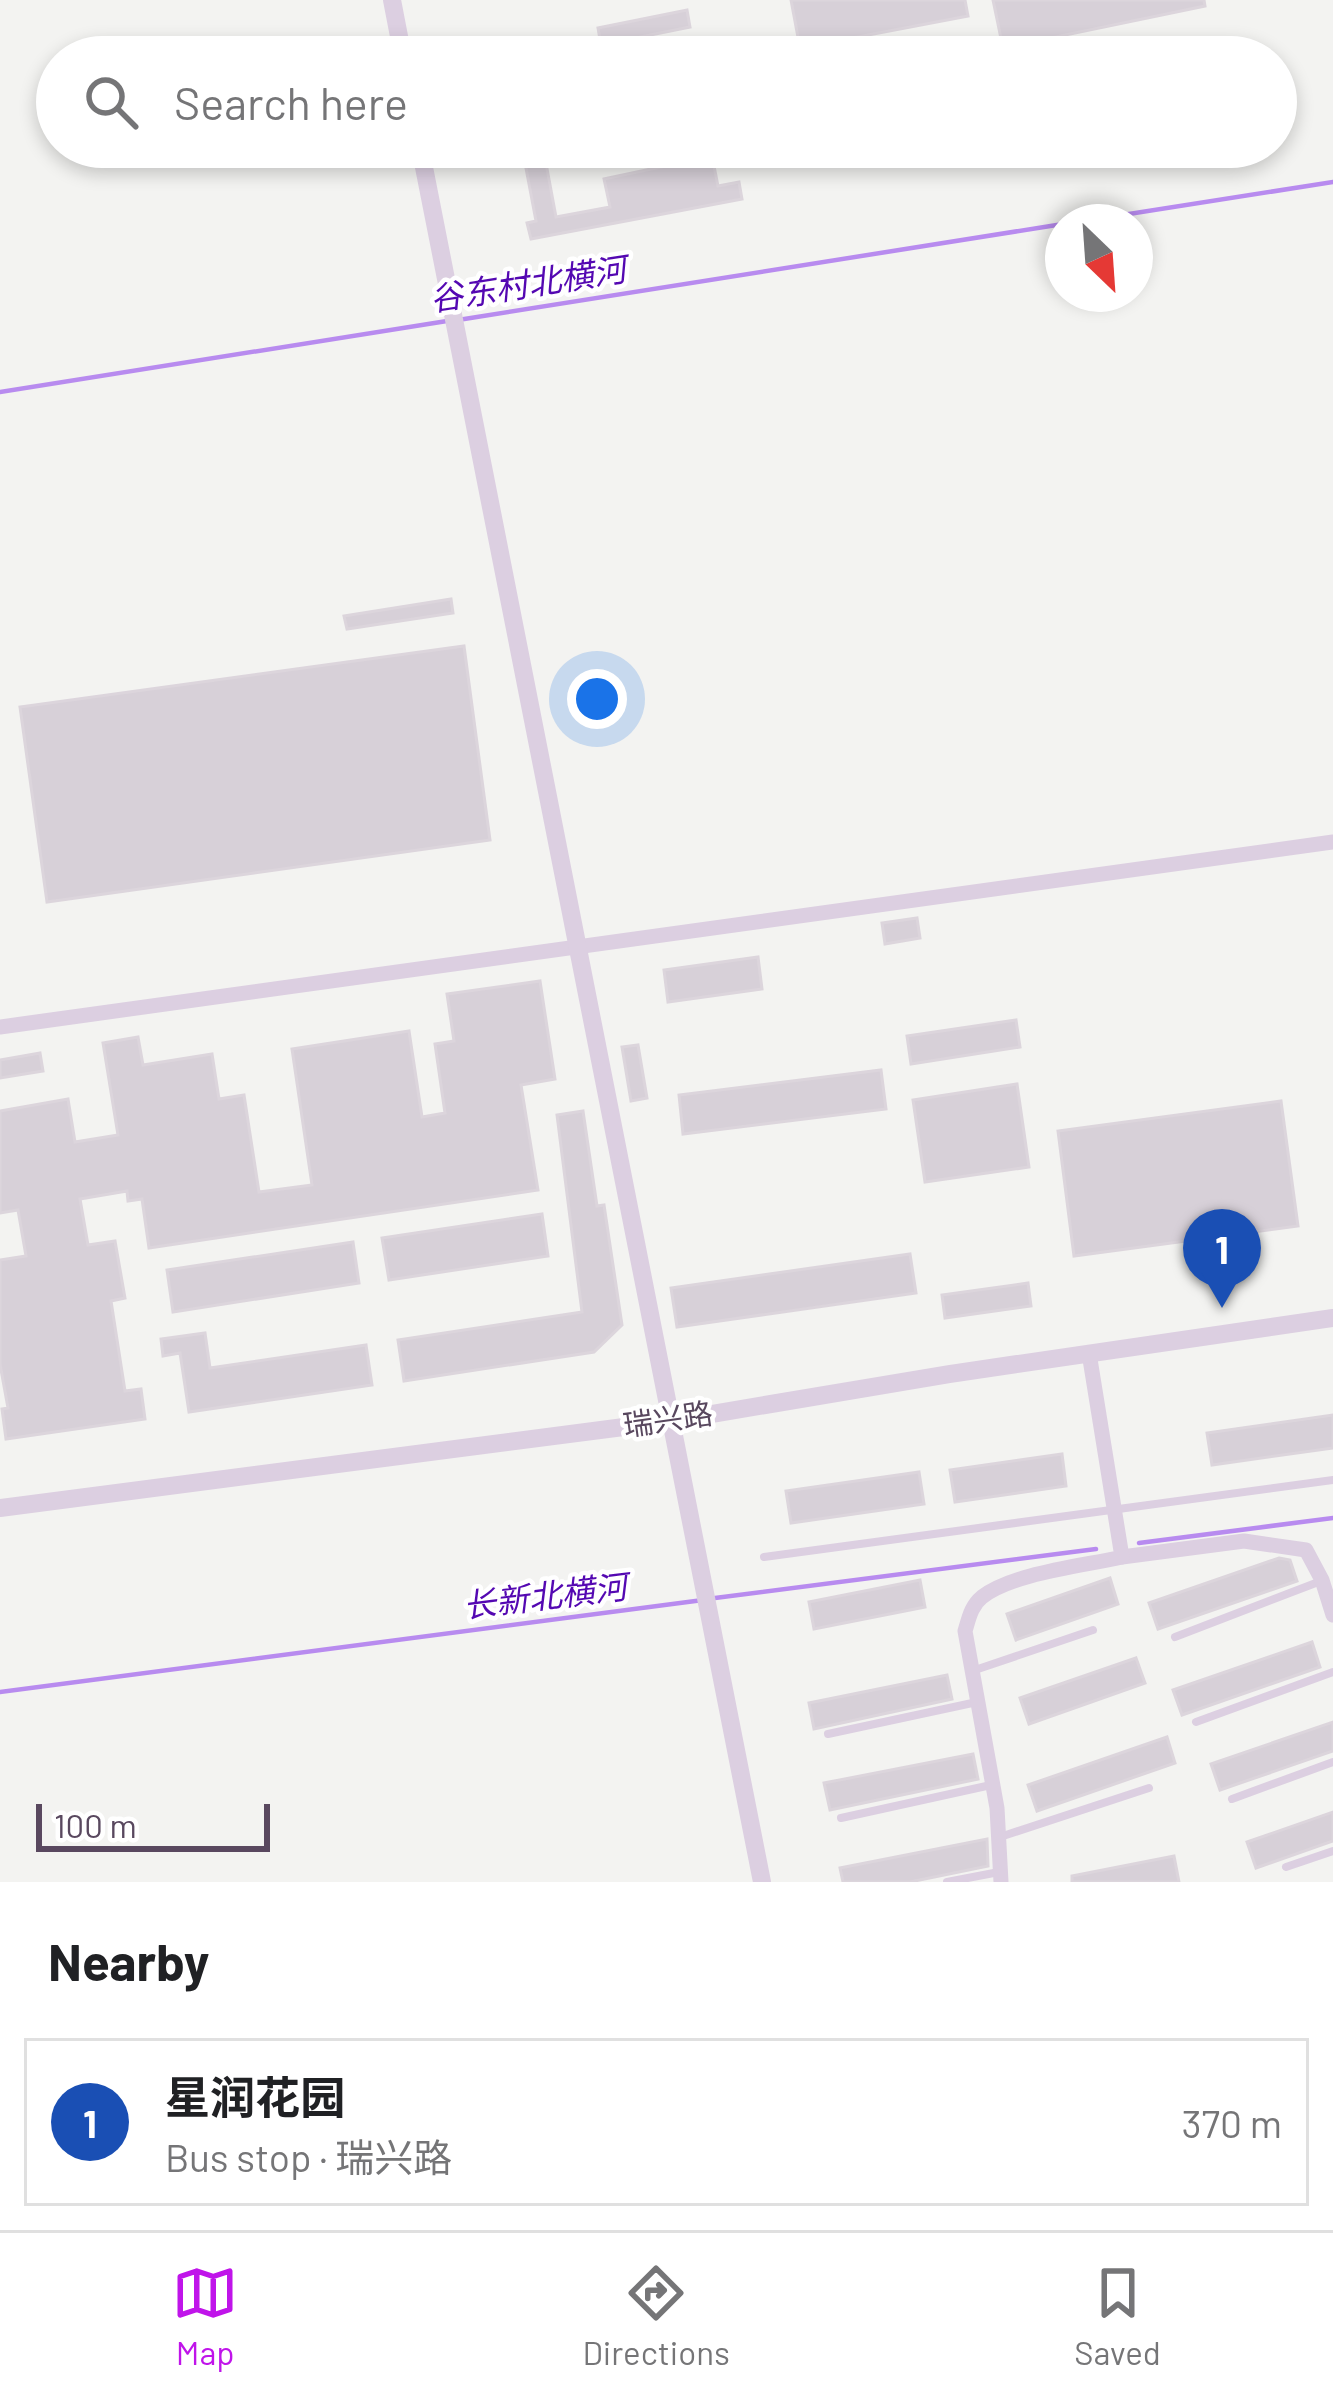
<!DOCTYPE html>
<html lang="en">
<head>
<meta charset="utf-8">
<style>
	body { margin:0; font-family:Barlow,"Noto Sans SC",sans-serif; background:#f6f6f6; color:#202124 }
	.compass { position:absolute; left:1045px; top:204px; width:108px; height:108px; border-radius:50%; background:#fff; box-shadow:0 6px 18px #0003; rotate:155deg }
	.scale { position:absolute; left:36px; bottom:30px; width:234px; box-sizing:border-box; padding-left:12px; border:6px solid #59485f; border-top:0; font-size:33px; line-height:42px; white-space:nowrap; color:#59485f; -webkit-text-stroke:9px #fff; paint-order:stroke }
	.you { position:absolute; left:597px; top:699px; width:42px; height:42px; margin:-30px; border:9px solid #fff; border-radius:50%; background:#1a73e8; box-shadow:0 0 0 18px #1a73e833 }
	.badge { display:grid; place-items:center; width:78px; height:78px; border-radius:50%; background:#c014ea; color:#fff; font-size:39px; font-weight:700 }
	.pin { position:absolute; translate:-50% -99px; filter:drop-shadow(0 3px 6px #0008) }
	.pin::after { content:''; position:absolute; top:63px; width:42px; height:36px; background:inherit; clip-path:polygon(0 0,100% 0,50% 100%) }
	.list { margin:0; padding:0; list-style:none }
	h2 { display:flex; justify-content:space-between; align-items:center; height:156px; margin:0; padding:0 48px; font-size:51px }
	h2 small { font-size:39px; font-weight:400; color:#757577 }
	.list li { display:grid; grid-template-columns:78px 1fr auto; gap:36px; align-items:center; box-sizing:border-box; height:168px; margin:0 24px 24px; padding:0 24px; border:3px solid #e0e0e0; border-radius:0px }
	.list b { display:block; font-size:45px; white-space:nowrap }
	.list p { margin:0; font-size:39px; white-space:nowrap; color:#757577 }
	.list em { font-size:39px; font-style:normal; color:#757577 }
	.icon { flex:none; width:66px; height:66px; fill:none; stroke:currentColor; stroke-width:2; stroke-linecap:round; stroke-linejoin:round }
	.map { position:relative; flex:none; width:1333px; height:1882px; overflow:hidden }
	.search { position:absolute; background:#fff; box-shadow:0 6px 18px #0003; left:36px; right:36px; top:36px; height:132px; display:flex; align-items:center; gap:30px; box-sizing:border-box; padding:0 42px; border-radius:66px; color:#757577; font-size:45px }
	.sheet { height:348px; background:#fff }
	nav { display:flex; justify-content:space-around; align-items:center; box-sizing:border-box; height:168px; border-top:3px solid #e0e0e0; background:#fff; font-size:33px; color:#757577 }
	nav a { display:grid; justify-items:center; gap:6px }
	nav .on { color:#c014ea }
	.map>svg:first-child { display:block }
</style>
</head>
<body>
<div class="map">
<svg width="1333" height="1882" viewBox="0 0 1333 1882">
	<rect width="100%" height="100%" fill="#f3f3f1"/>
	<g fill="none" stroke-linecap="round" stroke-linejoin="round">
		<g stroke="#b88bef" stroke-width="4.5">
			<path d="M1078,222L1333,182"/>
			<path d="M458,320L1063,224"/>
			<path d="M0,392L447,321"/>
			<path d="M1139,1543L1333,1518"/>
			<path d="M715,1598L1096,1549"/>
			<path d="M0,1692L703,1600"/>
		</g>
	</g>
	<g fill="#d7d0d8" stroke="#dcd5dc" stroke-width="3">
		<path d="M791,0H965L968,16L800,48Z"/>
		<path d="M993,0H1204L1205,6L1003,48Z"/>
		<path d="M687,10L690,27L601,45L598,28Z"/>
		<path d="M522,147H543L556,217L610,207L604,179L712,156L718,186L739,182L742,199L531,239L527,223L536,221Z"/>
		<path d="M451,599L453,613L347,629L344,616Z"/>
		<path d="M464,646L490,840L47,902L20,707Z"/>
		<path d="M917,918L920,938L885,944L882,923Z"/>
		<path d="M758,957L762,989L668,1002L664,970Z"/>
		<path d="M540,981L555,1079L521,1085L538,1190L149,1248L142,1199L128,1201L127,1191L80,1199L88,1245L115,1241L125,1298L111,1301L125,1391L141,1389L145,1419L6,1439L2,1409L8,1408L0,1364V1260L26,1256L18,1210L0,1213V1111L68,1099L75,1142L118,1135L103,1043L138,1037L143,1065L212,1054L219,1099L244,1095L259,1192L312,1185L292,1049L409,1031L422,1117L445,1113L435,1044L454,1041L447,994Z"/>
		<path d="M1016,1020L1020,1047L911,1064L907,1036Z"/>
		<path d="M638,1045L647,1098L631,1101L622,1047Z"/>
		<path d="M40,1053L43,1071L0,1078V1060Z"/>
		<path d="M881,1070L886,1109L683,1134L679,1095Z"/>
		<path d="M1017,1084L1029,1167L925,1182L913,1100Z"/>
		<path d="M1281,1101L1298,1226L1074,1256L1058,1131Z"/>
		<path d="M583,1111L597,1206L604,1205L622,1325L594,1352L404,1381L398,1340L582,1312L557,1115Z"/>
		<path d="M542,1214L548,1256L389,1280L382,1238Z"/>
		<path d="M353,1242L359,1283L173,1312L167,1270Z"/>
		<path d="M910,1254L916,1293L677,1327L671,1288Z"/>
		<path d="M1028,1283L1031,1306L945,1318L942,1295Z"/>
		<path d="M205,1333L210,1368L366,1345L372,1385L189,1412L180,1353L163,1356L161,1339Z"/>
		<path d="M1333,1415V1448L1212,1465L1207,1433Z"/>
		<path d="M1062,1454L1066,1486L955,1502L950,1470Z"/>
		<path d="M919,1472L924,1504L791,1523L786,1491Z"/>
		<path d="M1279,1558L1290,1560L1297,1581L1158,1629L1149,1603Z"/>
		<path d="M1110,1578L1118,1604L1016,1640L1007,1614Z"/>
		<path d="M920,1580L925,1607L814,1629L809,1602Z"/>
		<path d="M1312,1642L1320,1667L1182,1715L1173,1690Z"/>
		<path d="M1136,1658L1145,1683L1029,1724L1020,1698Z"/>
		<path d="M947,1675L952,1699L814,1729L809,1703Z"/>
		<path d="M1333,1722V1751L1220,1790L1211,1764Z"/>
		<path d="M1167,1737L1175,1763L1037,1811L1028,1785Z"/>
		<path d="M973,1754L978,1779L830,1810L824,1783Z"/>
		<path d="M1333,1812V1841L1256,1868L1247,1842Z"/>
		<path d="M987,1839L988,1866L910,1882H843L840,1868Z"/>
		<path d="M1174,1856L1179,1882H1072V1876Z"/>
	</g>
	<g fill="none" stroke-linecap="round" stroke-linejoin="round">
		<g stroke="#dccfe1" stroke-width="8">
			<path d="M764,1557L1333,1480"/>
			<path d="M1175,1637L1321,1581"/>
			<path d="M975,1670L1093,1630"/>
			<path d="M1196,1722L1333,1672"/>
			<path d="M828,1734L977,1702"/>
			<path d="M1232,1799L1333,1762"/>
			<path d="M841,1818L991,1785"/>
			<path d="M1000,1837L1149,1788"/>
			<path d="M1286,1867L1333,1851"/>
			<path d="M947,1882L999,1872"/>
		</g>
		<g stroke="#dccfe1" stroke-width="15">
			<path d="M0,1027L1333,842"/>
			<path d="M1122,1557L1244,1541L1306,1550L1322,1580L1333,1615"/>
			<path d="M1001,1882L997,1808L965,1631C969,1618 971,1606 982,1597C1013,1573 1083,1566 1122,1557L1089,1353"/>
		</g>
		<g stroke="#dccfe1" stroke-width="18">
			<path d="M392,0L403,57"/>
			<path d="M420,147L762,1882"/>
			<path d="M0,1508L670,1421L949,1374L1333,1318"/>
		</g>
	</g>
	<g text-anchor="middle" stroke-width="9" stroke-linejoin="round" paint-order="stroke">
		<g font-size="30" fill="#59485f" stroke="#fff">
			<text transform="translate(668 1420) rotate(-8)" y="10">瑞兴路</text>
		</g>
		<g font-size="33" font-style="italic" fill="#5408b2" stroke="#fff">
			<text transform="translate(528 284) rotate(-9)" y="12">谷东村北横河</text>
			<text transform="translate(545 1596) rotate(-7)" y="12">长新北横河</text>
		</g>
	</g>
</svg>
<svg class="compass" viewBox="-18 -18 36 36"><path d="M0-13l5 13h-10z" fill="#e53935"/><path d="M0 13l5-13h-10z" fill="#757577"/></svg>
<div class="scale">100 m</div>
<div class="you"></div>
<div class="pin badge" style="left:1222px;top:1308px;background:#1a4fb4">1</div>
<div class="search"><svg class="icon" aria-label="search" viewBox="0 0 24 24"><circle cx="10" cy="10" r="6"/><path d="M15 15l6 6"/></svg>Search here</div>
</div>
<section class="sheet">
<h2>Nearby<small></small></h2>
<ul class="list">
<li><span class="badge" style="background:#1a4fb4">1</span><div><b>星润花园</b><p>Bus stop · 瑞兴路</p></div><em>370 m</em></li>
</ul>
</section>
<nav>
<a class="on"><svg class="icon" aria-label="map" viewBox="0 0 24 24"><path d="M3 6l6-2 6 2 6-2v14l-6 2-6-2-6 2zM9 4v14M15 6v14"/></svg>Map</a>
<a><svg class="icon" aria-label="directions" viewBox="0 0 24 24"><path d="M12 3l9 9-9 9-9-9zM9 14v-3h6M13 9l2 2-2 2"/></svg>Directions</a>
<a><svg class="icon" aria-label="saved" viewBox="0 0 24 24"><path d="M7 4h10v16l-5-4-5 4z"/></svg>Saved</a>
</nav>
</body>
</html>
